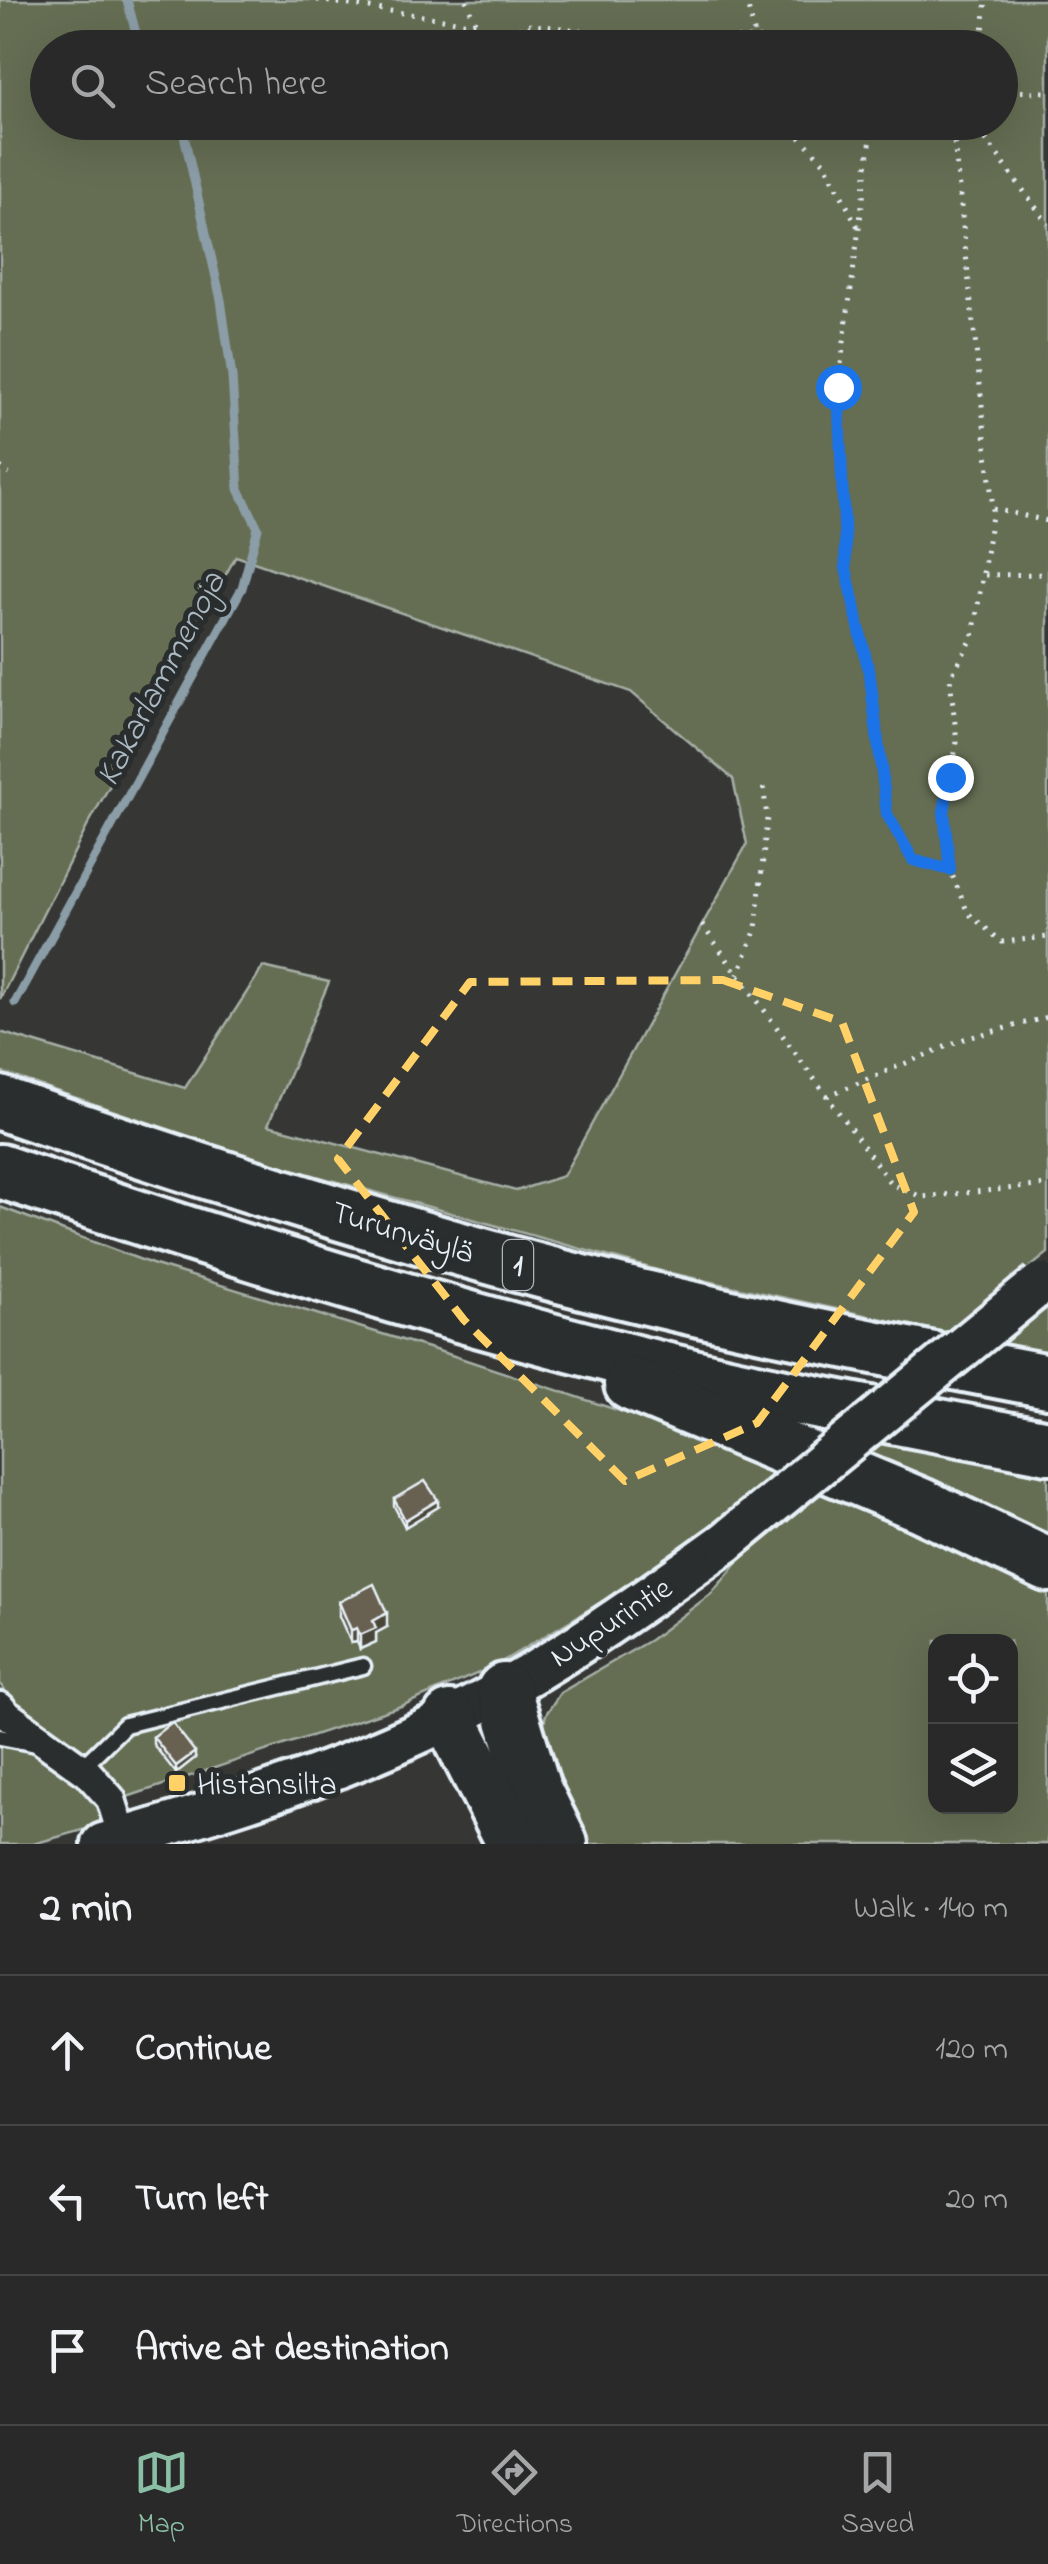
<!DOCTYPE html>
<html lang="en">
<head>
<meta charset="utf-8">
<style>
	body { margin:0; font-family:"Indie Flower",sans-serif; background:#343534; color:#f1f3f6 }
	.controls { position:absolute; right:30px; bottom:30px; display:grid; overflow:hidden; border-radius:20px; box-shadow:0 10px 40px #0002 }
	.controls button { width:90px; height:90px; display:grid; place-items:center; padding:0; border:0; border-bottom:2px solid #444545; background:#282928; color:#f1f3f6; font:50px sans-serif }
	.stop { position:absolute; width:30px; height:30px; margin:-22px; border:8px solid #1a73e8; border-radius:50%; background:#fff }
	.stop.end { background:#1a73e8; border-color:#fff; box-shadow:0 2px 10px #0008 }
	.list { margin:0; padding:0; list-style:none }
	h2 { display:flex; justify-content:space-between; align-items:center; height:130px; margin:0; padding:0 40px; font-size:42px }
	h2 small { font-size:32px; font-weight:400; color:#a5a6a8 }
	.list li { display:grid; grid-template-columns:65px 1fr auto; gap:30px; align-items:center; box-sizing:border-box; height:150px; padding:0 40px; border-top:2px solid #444545 }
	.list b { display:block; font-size:38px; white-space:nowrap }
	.list em { font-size:32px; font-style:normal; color:#a5a6a8 }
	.icon { flex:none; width:55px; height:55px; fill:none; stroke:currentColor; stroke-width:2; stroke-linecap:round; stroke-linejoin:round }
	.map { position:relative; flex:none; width:1048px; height:1844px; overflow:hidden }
	.search { position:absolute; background:#282928; box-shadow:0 10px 40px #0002; left:30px; right:30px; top:30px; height:110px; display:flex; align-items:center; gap:25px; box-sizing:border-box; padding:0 35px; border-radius:55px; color:#a5a6a8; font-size:38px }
	.sheet { height:580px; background:#282928 }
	nav { display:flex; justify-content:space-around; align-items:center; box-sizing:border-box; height:140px; border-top:2px solid #444545; background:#282928; font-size:28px; color:#a5a6a8 }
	nav a { display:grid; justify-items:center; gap:5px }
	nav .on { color:#8abfa5 }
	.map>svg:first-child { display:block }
</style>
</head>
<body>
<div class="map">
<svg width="1048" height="1844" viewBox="0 0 1048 1844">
	<rect width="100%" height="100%" fill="#363735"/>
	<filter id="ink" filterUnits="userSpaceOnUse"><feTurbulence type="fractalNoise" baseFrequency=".01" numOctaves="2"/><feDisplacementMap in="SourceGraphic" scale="20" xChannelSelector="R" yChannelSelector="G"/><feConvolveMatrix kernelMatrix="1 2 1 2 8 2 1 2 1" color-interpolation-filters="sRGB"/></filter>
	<g filter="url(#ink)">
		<g fill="#656d53" stroke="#a6afa6" stroke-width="2.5" fill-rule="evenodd">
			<path d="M0,0H1048V1253L948,1333L661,1271L262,1161L0,1072V1032L185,1088L263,967L329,982L268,1125L516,1191L563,1176L747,844L733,779L631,692L236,556L88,825L0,999ZM48,48H1000V122H48Z"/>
			<path d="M0,1207L152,1264L448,1354L785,1466L664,1564L493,1667L401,1706L124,1798L82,1751L22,1714L0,1684Z"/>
			<path d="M1048,1307V1351L1001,1346Z"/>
			<path d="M764,1419L1048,1476V1551Z"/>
			<path d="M833,1484L1048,1581V1844H576L540,1743L546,1714L560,1693L650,1640L711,1594L741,1559ZM936,1641H1010V1806H936Z"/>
			<path d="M0,1721L86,1786L102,1805L101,1825L33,1844H0Z"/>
		</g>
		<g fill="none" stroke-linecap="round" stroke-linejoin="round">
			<g stroke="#8b9da7" stroke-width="9">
				<path d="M127,0L140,48"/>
				<path d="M15,1003L242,588L258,528L239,489L232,377L221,300L181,122"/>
			</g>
			<g stroke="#e8f1f8" stroke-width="21">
				<g id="lane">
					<path d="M0,1737L36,1744"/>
					<path d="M81,1768L125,1725L363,1666"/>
				</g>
			</g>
			<g stroke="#e8f1f8" stroke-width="35">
				<path id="street" d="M0,1707L6,1714L88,1773L111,1799L123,1838"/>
			</g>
			<g stroke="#e8f1f8" stroke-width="48">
				<path id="secondary" d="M103,1844C221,1810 341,1773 452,1717C547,1670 640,1604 726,1542"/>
			</g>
			<g stroke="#e8f1f8" stroke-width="60">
				<g id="highway">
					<path d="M0,1103C174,1163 351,1220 529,1268C700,1314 874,1348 1048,1381"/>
					<path d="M0,1171C210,1243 424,1309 639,1363C774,1397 912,1420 1048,1447"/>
					<path d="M631,1384L921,1505L1048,1565"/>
					<path d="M504,1690L534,1789L561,1844"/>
					<path d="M450,1718L514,1844"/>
				</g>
			</g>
			<g stroke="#e8f1f8" stroke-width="5" stroke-dasharray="2.5 8" stroke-linecap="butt">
				<path d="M317,0L476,24L485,34L506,36L526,24L674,41L756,38L829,48"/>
				<path d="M466,0L476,24"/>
				<path d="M746,0L758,48"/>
				<path d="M900,48L910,44L913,48"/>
				<path d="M978,48L982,42L986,0"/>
				<path d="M1000,91L1048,92"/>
				<path d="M785,122L824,162L859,229"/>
				<path d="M873,122L838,387L846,568L870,677L887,814L913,859L949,870"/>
				<path d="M952,122L993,509L973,637L950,678L957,742L944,812L950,870L968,913L1002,942L1048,937"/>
				<path d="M973,122L1048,224"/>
				<path d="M0,467L9,474"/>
				<path d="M993,509L1048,521"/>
				<path d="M985,575L1048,574"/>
				<path d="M702,925L891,1184L922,1197L1048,1185"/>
				<path d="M738,975L756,929L767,818L763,783"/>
				<path d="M827,1096L964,1039L1048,1017"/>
			</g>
			<use href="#lane" stroke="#2a2d2e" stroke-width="14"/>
			<use href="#street" stroke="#2a2d2e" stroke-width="28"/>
			<use href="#secondary" stroke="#2a2d2e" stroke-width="40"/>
			<use href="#highway" stroke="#2a2d2e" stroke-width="52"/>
			<g stroke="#e8f1f8" stroke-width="48" stroke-linecap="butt">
				<path id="secondary-bridge" d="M726,1542L1040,1284"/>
			</g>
			<use href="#secondary-bridge" stroke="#2a2d2e" stroke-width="40"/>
		</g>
		<g fill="#595346" stroke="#e8f1f8" stroke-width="2.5">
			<path d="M394,1499L438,1507L405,1527L394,1506Z"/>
			<path d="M339,1602L387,1627L376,1633V1642L360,1649L357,1642L351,1643L339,1616Z"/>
			<path d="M153,1737L195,1758L176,1773L153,1744Z"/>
		</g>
		<g fill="#494439" stroke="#e8f1f8" stroke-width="2.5">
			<path d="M438,1500V1507L405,1527V1520Z"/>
			<path d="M387,1613V1627L376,1633V1642L360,1649V1635L373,1621Z"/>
			<path d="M357,1628V1642L351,1643V1630Z"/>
			<path d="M195,1752V1758L176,1773V1766Z"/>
		</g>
		<g fill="#686151" stroke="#e8f1f8" stroke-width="2.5">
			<path d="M425,1481L438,1500L405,1520L394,1499Z"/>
			<path d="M374,1584L387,1613L373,1621L376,1628L360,1635L357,1628L351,1630L339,1602Z"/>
			<path d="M172,1722L195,1752L176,1766L153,1737Z"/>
		</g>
	</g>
	<g fill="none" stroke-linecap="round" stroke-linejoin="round" filter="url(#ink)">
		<path stroke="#1a73e8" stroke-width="12" d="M838,387L846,568L870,677L887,814L913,860L950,870L944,812L950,777"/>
	</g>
	<path fill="none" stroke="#ffd166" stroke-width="8" stroke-dasharray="20 12" stroke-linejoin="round" d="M723,980L842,1022L914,1212L757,1423L625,1481L464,1320L338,1159L470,982Z"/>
	<rect fill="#ffd166" stroke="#2a2d2e" stroke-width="4" x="167" y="1773" width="20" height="20" rx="5"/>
	<g text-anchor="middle" stroke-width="10" stroke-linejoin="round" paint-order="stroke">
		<rect fill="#2a2d2e" stroke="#afb6bb" stroke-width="2.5" x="503" y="1240" width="30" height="50" rx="8"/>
		<g font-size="30" font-weight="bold" fill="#e8f1f8">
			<text x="518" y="1275">1</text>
		</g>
		<g font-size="32" fill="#e8f1f8" stroke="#2a2d2e">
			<text transform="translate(403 1231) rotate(17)" y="11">Turunväylä</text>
			<text transform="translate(610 1621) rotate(-33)" y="11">Nupurintie</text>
		</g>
		<g font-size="32" fill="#e8f1f8" stroke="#2a2d2e" text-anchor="start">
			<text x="197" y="1794">Histansilta</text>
		</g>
		<g font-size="35" font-style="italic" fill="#aab9c2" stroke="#2a2d2e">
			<text transform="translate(159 678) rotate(-62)" y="12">Kakarlammenoja</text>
		</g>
	</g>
</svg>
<div class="controls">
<button><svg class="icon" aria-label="locate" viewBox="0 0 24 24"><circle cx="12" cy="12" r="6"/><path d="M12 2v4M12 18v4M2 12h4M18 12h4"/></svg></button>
<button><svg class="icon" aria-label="layers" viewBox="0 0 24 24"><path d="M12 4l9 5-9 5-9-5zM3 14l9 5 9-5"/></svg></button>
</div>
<div class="stop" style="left:838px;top:387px"></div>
<div class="stop end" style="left:950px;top:777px"></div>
<div class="search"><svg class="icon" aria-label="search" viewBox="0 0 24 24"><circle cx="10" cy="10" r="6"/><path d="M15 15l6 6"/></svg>Search here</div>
</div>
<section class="sheet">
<h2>2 min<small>Walk · 140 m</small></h2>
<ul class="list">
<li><svg class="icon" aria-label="ahead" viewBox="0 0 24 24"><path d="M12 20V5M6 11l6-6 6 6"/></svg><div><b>Continue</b></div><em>120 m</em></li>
<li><svg class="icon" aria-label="left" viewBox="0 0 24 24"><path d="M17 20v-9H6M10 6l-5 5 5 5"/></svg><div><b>Turn left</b></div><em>20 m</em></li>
<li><svg class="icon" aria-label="arrive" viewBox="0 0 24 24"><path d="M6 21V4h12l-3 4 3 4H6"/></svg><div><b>Arrive at destination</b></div></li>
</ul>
</section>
<nav>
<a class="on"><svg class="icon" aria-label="map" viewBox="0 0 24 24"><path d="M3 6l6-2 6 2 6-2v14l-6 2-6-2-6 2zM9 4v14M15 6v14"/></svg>Map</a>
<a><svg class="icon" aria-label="directions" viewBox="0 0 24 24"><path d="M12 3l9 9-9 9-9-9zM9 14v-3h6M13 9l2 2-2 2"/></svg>Directions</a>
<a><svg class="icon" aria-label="saved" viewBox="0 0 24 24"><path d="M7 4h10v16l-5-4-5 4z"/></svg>Saved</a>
</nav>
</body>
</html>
